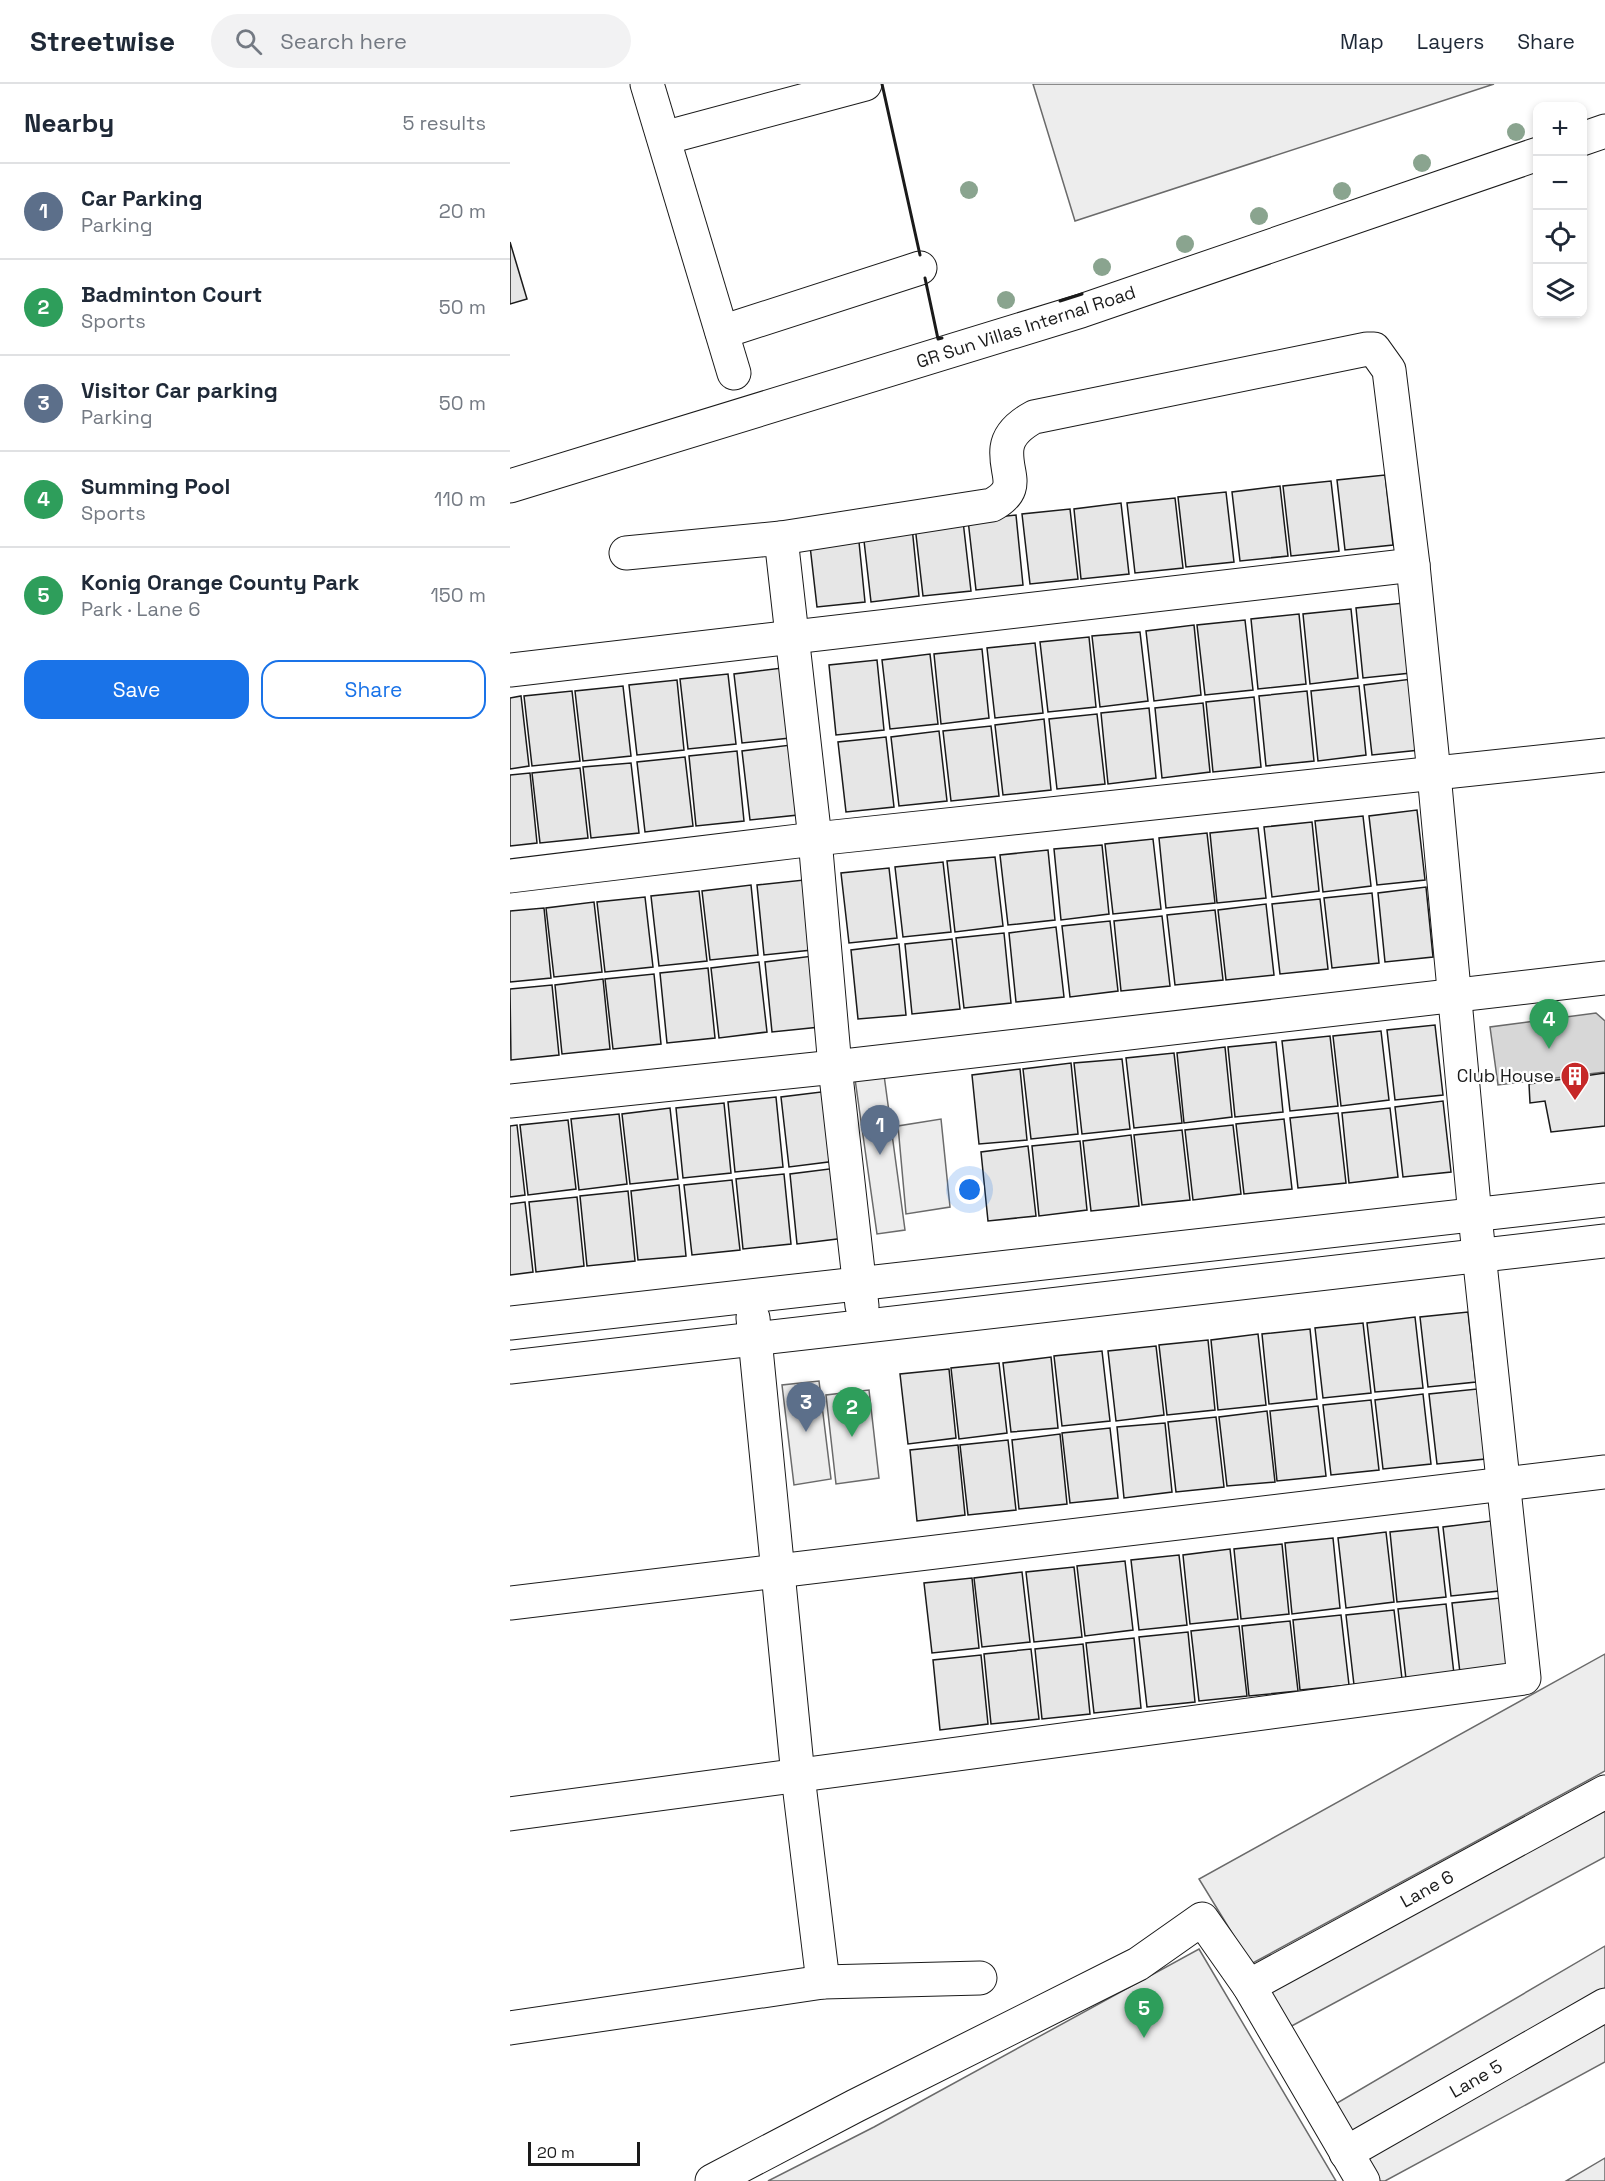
<!DOCTYPE html>
<html lang="en">
<head>
<meta charset="utf-8">
<style>
	body { margin:0; font-family:"Space Grotesk",sans-serif; background:#f2f2f3; color:#1f2937 }
	.controls { position:absolute; right:18px; top:18px; display:grid; overflow:hidden; border-radius:12px; box-shadow:0 3px 9px #0003 }
	.controls button { width:54px; height:54px; display:grid; place-items:center; padding:0; border:0; border-bottom:2px solid #e0e1e3; background:#fff; color:#1f2937; font:30px sans-serif }
	.scale { position:absolute; left:18px; bottom:15px; width:112px; box-sizing:border-box; padding-left:6px; border:3px solid #1a1a1a; border-top:0; font-size:16px; line-height:21px; white-space:nowrap; color:#1a1a1a; -webkit-text-stroke:4px #fff; paint-order:stroke }
	.you { position:absolute; left:460px; top:1106px; width:21px; height:21px; margin:-15px; border:4px solid #fff; border-radius:50%; background:#1a73e8; box-shadow:0 0 0 9px #1a73e833 }
	.badge { display:grid; place-items:center; width:39px; height:39px; border-radius:50%; background:#1a73e8; color:#fff; font-size:20px; font-weight:700 }
	.pin { position:absolute; translate:-50% -50px; filter:drop-shadow(0 2px 3px #0008) }
	.pin::after { content:''; position:absolute; top:32px; width:21px; height:18px; background:inherit; clip-path:polygon(0 0,100% 0,50% 100%) }
	.list { margin:0; padding:0; list-style:none }
	h2 { display:flex; justify-content:space-between; align-items:center; height:78px; margin:0; padding:0 24px; font-size:26px }
	h2 small { font-size:20px; font-weight:400; color:#747a83 }
	.list li { display:grid; grid-template-columns:39px 1fr auto; gap:18px; align-items:center; box-sizing:border-box; height:96px; padding:0 24px; border-top:2px solid #e0e1e3 }
	.list b { display:block; font-size:22px; white-space:nowrap }
	.list p { margin:0; font-size:20px; white-space:nowrap; color:#747a83 }
	.list em { font-size:20px; font-style:normal; color:#747a83 }
	.actions { display:flex; gap:12px; padding:18px 24px }
	.actions a { flex:1; padding:14px 0; border:2px solid #1a73e8; border-radius:18px; text-align:center; font-size:21px; color:#1a73e8 }
	.actions .main { background:#1a73e8; color:#fff }
	.icon { flex:none; width:33px; height:33px; fill:none; stroke:currentColor; stroke-width:2; stroke-linecap:round; stroke-linejoin:round }
	.map { position:relative; flex:none; width:1095px; height:2097px; overflow:hidden }
	header { display:flex; align-items:center; gap:36px; box-sizing:border-box; height:84px; padding:0 30px; background:#fff; border-bottom:2px solid #e0e1e3 }
	header strong { font-size:28px }
	nav { display:flex; gap:33px; margin-inline-start:auto; font-size:21px }
	.search { width:420px; height:54px; background:#f2f2f3; display:flex; align-items:center; gap:15px; box-sizing:border-box; padding:0 21px; border-radius:33px; color:#747a83; font-size:22px }
	main { display:flex }
	aside { flex:1; background:#fff }
	.map>svg:first-child { display:block }
</style>
</head>
<body>
<header>
<strong>Streetwise</strong>
<div class="search"><svg class="icon" aria-label="search" viewBox="0 0 24 24"><circle cx="10" cy="10" r="6"/><path d="M15 15l6 6"/></svg>Search here</div>
<nav><a>Map</a><a>Layers</a><a>Share</a></nav>
</header>
<main>
<aside>
<h2>Nearby<small>5 results</small></h2>
<ul class="list">
<li><span class="badge" style="background:#5c6f8a">1</span><div><b>Car Parking</b><p>Parking</p></div><em>20 m</em></li>
<li><span class="badge" style="background:#2e9e5b">2</span><div><b>Badminton Court</b><p>Sports</p></div><em>50 m</em></li>
<li><span class="badge" style="background:#5c6f8a">3</span><div><b>Visitor Car parking</b><p>Parking</p></div><em>50 m</em></li>
<li><span class="badge" style="background:#2e9e5b">4</span><div><b>Summing Pool</b><p>Sports</p></div><em>110 m</em></li>
<li><span class="badge" style="background:#2e9e5b">5</span><div><b>Konig Orange County Park</b><p>Park · Lane 6</p></div><em>150 m</em></li>
</ul>
<div class="actions"><a class="main">Save</a><a>Share</a></div>
</aside>
<div class="map">
<svg width="1095" height="2097" viewBox="0 0 1095 2097">
	<rect width="100%" height="100%" fill="#fff"/>
	<g fill="#ededed" stroke="#6a6a6a" stroke-width="1.5">
		<path d="M523,0H984L565,137Z"/>
		<path d="M374,991L395,1146L367,1150L345,995Z"/>
		<path d="M431,1035L440,1123L396,1130L388,1042Z"/>
		<path d="M309,1297L321,1395L284,1401L272,1301Z"/>
		<path d="M359,1306L369,1394L326,1400L316,1311Z"/>
		<path d="M1095,1570V1687L741,1880L689,1795Z"/>
		<path d="M1095,1716V1773L778,1944L753,1908Z"/>
		<path d="M1095,1862V1908L842,2053L822,2022Z"/>
		<path d="M689,1865L826,2097H258L364,2043Z"/>
		<path d="M1095,1930V1978L875,2097H853L849,2075Z"/>
		<path d="M1095,2074V2097H1056Z"/>
	</g>
	<path fill="#d7d7d7" stroke="#6a6a6a" stroke-width="1.5" d="M1086,929L1095,937V988L988,1001L980,943Z"/>
	<g fill="#e6e6e6" stroke="#1a1a1a" stroke-width="1.5">
		<path d="M0,158L17,215L0,220Z"/>
		<path d="M875,391L883,461L835,466L827,396Z"/>
		<path d="M821,397L829,467L781,472L773,402Z"/>
		<path d="M770,402L778,472L730,477L722,408Z"/>
		<path d="M716,408L724,478L676,483L668,413Z"/>
		<path d="M665,414L673,484L625,489L617,419Z"/>
		<path d="M611,419L619,490L571,495L564,425Z"/>
		<path d="M560,425L568,495L520,500L512,430Z"/>
		<path d="M506,431L513,501L466,506L458,436Z"/>
		<path d="M453,437L461,507L413,512L405,442Z"/>
		<path d="M402,443L409,512L361,518L353,448Z"/>
		<path d="M348,448L355,518L307,523L299,453Z"/>
		<path d="M894,519L901,589L853,594L846,524Z"/>
		<path d="M841,525L848,594L800,600L793,530Z"/>
		<path d="M789,530L796,600L748,605L741,535Z"/>
		<path d="M735,536L743,606L695,611L687,541Z"/>
		<path d="M684,541L691,611L644,617L636,547Z"/>
		<path d="M630,548L638,617L590,623L582,552Z"/>
		<path d="M579,553L586,623L538,628L530,558Z"/>
		<path d="M525,559L533,629L485,634L477,564Z"/>
		<path d="M472,565L479,634L431,640L424,570Z"/>
		<path d="M420,570L428,640L380,645L372,576Z"/>
		<path d="M367,576L374,646L326,651L319,581Z"/>
		<path d="M272,584L280,654L232,659L224,590Z"/>
		<path d="M218,590L226,660L178,665L170,595Z"/>
		<path d="M902,595L910,666L862,671L854,601Z"/>
		<path d="M167,596L174,666L127,671L119,601Z"/>
		<path d="M113,602L121,672L73,677L65,607Z"/>
		<path d="M849,602L856,671L808,677L801,607Z"/>
		<path d="M62,607L70,677L22,682L14,612Z"/>
		<path d="M797,607L804,677L756,682L749,612Z"/>
		<path d="M11,612L19,682L0,685V614Z"/>
		<path d="M744,613L751,683L703,688L696,618Z"/>
		<path d="M693,619L700,688L652,694L645,624Z"/>
		<path d="M639,624L646,694L598,700L591,629Z"/>
		<path d="M587,630L595,700L547,705L539,635Z"/>
		<path d="M534,635L541,706L493,711L485,641Z"/>
		<path d="M481,642L489,712L441,717L433,647Z"/>
		<path d="M429,647L437,717L389,722L381,653Z"/>
		<path d="M376,653L384,723L336,728L328,658Z"/>
		<path d="M281,661L288,731L240,736L232,667Z"/>
		<path d="M227,667L234,737L186,742L179,672Z"/>
		<path d="M175,673L183,742L135,748L127,678Z"/>
		<path d="M121,679L129,749L81,754L73,683Z"/>
		<path d="M70,684L78,754L30,759L22,689Z"/>
		<path d="M20,689L27,759L0,762V691Z"/>
		<path d="M907,726L915,796L867,801L859,732Z"/>
		<path d="M853,732L861,802L813,808L805,737Z"/>
		<path d="M802,738L809,807L762,813L754,743Z"/>
		<path d="M748,744L756,814L707,819L700,749Z"/>
		<path d="M697,749L705,819L656,824L649,754Z"/>
		<path d="M643,755L651,825L603,830L595,760Z"/>
		<path d="M592,761L599,830L551,836L544,765Z"/>
		<path d="M538,766L545,836L498,841L490,771Z"/>
		<path d="M485,773L493,842L445,848L437,777Z"/>
		<path d="M433,778L441,848L393,853L385,783Z"/>
		<path d="M379,784L387,854L339,859L331,789Z"/>
		<path d="M294,796L302,866L254,871L247,801Z"/>
		<path d="M241,801L248,871L200,876L192,807Z"/>
		<path d="M916,803L923,873L875,878L868,809Z"/>
		<path d="M189,807L197,877L149,882L141,812Z"/>
		<path d="M862,809L869,879L822,884L814,814Z"/>
		<path d="M135,813L143,883L95,888L87,818Z"/>
		<path d="M810,815L818,885L770,890L762,820Z"/>
		<path d="M84,818L92,888L44,893L36,824Z"/>
		<path d="M756,820L764,891L716,896L708,826Z"/>
		<path d="M34,824L41,894L0,898V827Z"/>
		<path d="M705,826L713,896L665,901L657,831Z"/>
		<path d="M652,832L660,902L611,907L604,837Z"/>
		<path d="M600,837L608,907L560,913L552,842Z"/>
		<path d="M546,843L554,913L506,918L499,849Z"/>
		<path d="M494,849L501,919L454,924L446,854Z"/>
		<path d="M442,855L450,925L402,930L395,860Z"/>
		<path d="M389,860L396,931L348,935L341,866Z"/>
		<path d="M303,872L310,943L262,948L255,878Z"/>
		<path d="M249,878L257,948L209,954L201,884Z"/>
		<path d="M198,884L205,954L157,959L150,889Z"/>
		<path d="M144,890L151,960L103,965L95,895Z"/>
		<path d="M93,895L100,965L52,970L45,901Z"/>
		<path d="M42,901L49,971L1,976L0,905Z"/>
		<path d="M925,941L933,1011L885,1016L877,946Z"/>
		<path d="M871,947L879,1016L831,1022L823,952Z"/>
		<path d="M820,952L828,1022L780,1027L772,957Z"/>
		<path d="M766,958L773,1028L725,1033L718,963Z"/>
		<path d="M715,963L722,1033L674,1039L667,969Z"/>
		<path d="M664,969L672,1039L624,1044L616,974Z"/>
		<path d="M612,975L620,1045L572,1050L564,979Z"/>
		<path d="M561,979L568,1050L521,1055L513,985Z"/>
		<path d="M510,985L517,1056L469,1060L462,991Z"/>
		<path d="M1095,989V1042L1041,1048L1035,1017L1020,1019L1019,1000Z"/>
		<path d="M319,1007L326,1077L279,1083L271,1013Z"/>
		<path d="M266,1013L273,1083L225,1088L218,1018Z"/>
		<path d="M933,1017L941,1088L893,1093L885,1023Z"/>
		<path d="M214,1019L221,1089L173,1094L166,1024Z"/>
		<path d="M160,1024L168,1095L120,1100L112,1030Z"/>
		<path d="M880,1024L888,1093L839,1099L832,1029Z"/>
		<path d="M828,1029L836,1099L788,1104L780,1034Z"/>
		<path d="M109,1030L117,1100L69,1106L61,1035Z"/>
		<path d="M774,1035L782,1105L734,1110L726,1040Z"/>
		<path d="M58,1036L66,1105L18,1111L10,1041Z"/>
		<path d="M7,1041L15,1111L0,1113V1042Z"/>
		<path d="M723,1041L731,1110L683,1116L675,1046Z"/>
		<path d="M672,1046L680,1116L632,1121L624,1051Z"/>
		<path d="M621,1051L629,1122L581,1127L573,1057Z"/>
		<path d="M570,1057L577,1126L529,1132L522,1062Z"/>
		<path d="M518,1062L526,1132L478,1137L471,1068Z"/>
		<path d="M327,1084L335,1154L287,1160L280,1090Z"/>
		<path d="M274,1090L281,1160L233,1165L226,1095Z"/>
		<path d="M222,1096L230,1166L182,1171L174,1101Z"/>
		<path d="M169,1101L176,1172L128,1176L121,1107Z"/>
		<path d="M118,1107L125,1177L77,1182L70,1112Z"/>
		<path d="M67,1113L74,1182L26,1188L19,1118Z"/>
		<path d="M15,1118L23,1188L0,1191V1120Z"/>
		<path d="M958,1228L966,1298L918,1303L910,1233Z"/>
		<path d="M905,1233L913,1304L865,1308L857,1239Z"/>
		<path d="M853,1239L861,1309L813,1314L805,1244Z"/>
		<path d="M800,1245L807,1315L759,1320L752,1250Z"/>
		<path d="M748,1250L756,1321L708,1326L701,1256Z"/>
		<path d="M698,1256L705,1326L657,1331L649,1261Z"/>
		<path d="M646,1262L654,1331L606,1337L598,1267Z"/>
		<path d="M592,1267L600,1337L552,1342L544,1272Z"/>
		<path d="M541,1273L548,1344L501,1348L493,1279Z"/>
		<path d="M489,1279L497,1349L449,1355L441,1284Z"/>
		<path d="M439,1285L446,1354L398,1360L390,1290Z"/>
		<path d="M967,1305L975,1375L927,1380L919,1310Z"/>
		<path d="M913,1310L921,1380L873,1385L865,1316Z"/>
		<path d="M861,1316L869,1386L821,1391L813,1321Z"/>
		<path d="M808,1322L816,1392L767,1397L760,1327Z"/>
		<path d="M757,1327L765,1398L717,1402L709,1333Z"/>
		<path d="M706,1333L714,1403L666,1408L658,1338Z"/>
		<path d="M655,1339L662,1408L614,1414L607,1343Z"/>
		<path d="M600,1344L608,1414L560,1419L552,1349Z"/>
		<path d="M550,1350L557,1420L509,1425L502,1356Z"/>
		<path d="M498,1356L506,1426L458,1431L450,1361Z"/>
		<path d="M448,1361L455,1431L407,1437L400,1366Z"/>
		<path d="M981,1437L989,1507L941,1512L933,1443Z"/>
		<path d="M928,1443L936,1513L887,1518L880,1448Z"/>
		<path d="M876,1448L884,1518L836,1524L828,1454Z"/>
		<path d="M823,1454L830,1524L782,1530L775,1459Z"/>
		<path d="M772,1460L779,1530L731,1535L724,1465Z"/>
		<path d="M720,1465L728,1535L680,1540L673,1471Z"/>
		<path d="M669,1471L677,1541L629,1546L621,1476Z"/>
		<path d="M615,1477L623,1546L575,1552L567,1482Z"/>
		<path d="M564,1483L572,1553L524,1558L516,1488Z"/>
		<path d="M512,1488L520,1558L472,1563L464,1494Z"/>
		<path d="M462,1494L469,1564L422,1569L414,1499Z"/>
		<path d="M990,1514L998,1584L950,1589L942,1519Z"/>
		<path d="M936,1520L944,1590L896,1595L888,1525Z"/>
		<path d="M884,1526L892,1595L844,1601L836,1531Z"/>
		<path d="M831,1531L839,1601L790,1606L783,1536Z"/>
		<path d="M780,1537L788,1607L739,1612L732,1542Z"/>
		<path d="M729,1542L737,1612L689,1617L681,1547Z"/>
		<path d="M678,1548L685,1618L637,1623L629,1553Z"/>
		<path d="M624,1554L631,1624L584,1629L576,1559Z"/>
		<path d="M573,1560L580,1630L532,1635L525,1565Z"/>
		<path d="M521,1565L529,1635L481,1640L474,1570Z"/>
		<path d="M471,1571L478,1640L430,1646L423,1576Z"/>
	</g>
	<g fill="none" stroke-linecap="round" stroke-linejoin="round">
		<g stroke="#1a1a1a" stroke-width="35">
			<g id="minor">
				<path d="M137,0L224,289"/>
				<path d="M154,54L355,0"/>
				<path d="M1072,55L1095,47"/>
				<path d="M212,248L410,184"/>
				<path d="M0,402L571,227L1028,70"/>
				<path d="M116,469L271,454L305,755L325,983L352,1222"/>
				<path d="M0,586L903,481"/>
				<path d="M0,792L305,755L1095,671"/>
				<path d="M0,1017L325,983L1095,894"/>
				<path d="M243,1234L288,1692L313,1898"/>
				<path d="M0,1239L1095,1116"/>
				<path d="M0,1283L1095,1157"/>
				<path d="M0,1519L1095,1388"/>
				<path d="M0,1730L1014,1594L965,1132L924,690L903,481L879,286L864,265H857L524,333C513,339 499,349 497,364C494,390 513,404 482,421L271,454"/>
				<path d="M739,1902L1095,1708"/>
				<path d="M0,1944L313,1898L470,1894"/>
				<path d="M836,2069L1095,1921"/>
				<path d="M202,2097L345,2022L628,1880L692,1835L739,1902L853,2097"/>
			</g>
		</g>
		<use href="#minor" stroke="#fff" stroke-width="33"/>
		<g stroke="#1a1a1a" stroke-width="3">
			<path d="M372,0L410,171"/>
			<path d="M415,194L428,255L432,254"/>
			<path d="M550,217L572,210"/>
		</g>
	</g>
	<g fill="#8aa48f">
		<circle cx="1006" cy="48" r="9"/>
		<circle cx="912" cy="79" r="9"/>
		<circle cx="459" cy="106" r="9"/>
		<circle cx="832" cy="107" r="9"/>
		<circle cx="749" cy="132" r="9"/>
		<circle cx="675" cy="160" r="9"/>
		<circle cx="592" cy="183" r="9"/>
		<circle cx="496" cy="216" r="9"/>
	</g>
	<defs>
		<g id="building-pin" transform="scale(1.5)"><path d="M0 17L-7.5 6A9.5 9.5 0 1 1 7.5 6Z" fill="#c62828" stroke="#fff"/><path d="M-4-6H4V6H1V3H-1V6H-4ZM-2.5-4.3h1.7v1.8h-1.7ZM.8-4.3h1.7v1.8H.8ZM-2.5-1h1.7V.8h-1.7ZM.8-1h1.7V.8H.8Z" fill="#fff"/></g>
	</defs>
	<g fill-rule="evenodd">
		<use href="#building-pin" x="1065" y="992"/>
	</g>
	<g text-anchor="middle" stroke-width="4.5" stroke-linejoin="round" paint-order="stroke">
		<g font-size="18" fill="#1a1a1a" stroke="#fff">
			<text transform="translate(516 243) rotate(-18)" y="6">GR Sun Villas Internal Road</text>
			<text transform="translate(917 1805) rotate(-29)" y="6">Lane 6</text>
			<text transform="translate(966 1995) rotate(-30)" y="6">Lane 5</text>
		</g>
		<g font-size="18" fill="#1a1a1a" stroke="#fff" text-anchor="end">
			<text x="1044" y="998">Club House</text>
		</g>
	</g>
</svg>
<div class="controls">
<button>+</button>
<button>−</button>
<button><svg class="icon" aria-label="locate" viewBox="0 0 24 24"><circle cx="12" cy="12" r="6"/><path d="M12 2v4M12 18v4M2 12h4M18 12h4"/></svg></button>
<button><svg class="icon" aria-label="layers" viewBox="0 0 24 24"><path d="M12 4l9 5-9 5-9-5zM3 14l9 5 9-5"/></svg></button>
</div>
<div class="scale">20 m</div>
<div class="you"></div>
<div class="pin badge" style="left:370px;top:1071px;background:#5c6f8a">1</div>
<div class="pin badge" style="left:342px;top:1353px;background:#2e9e5b">2</div>
<div class="pin badge" style="left:296px;top:1348px;background:#5c6f8a">3</div>
<div class="pin badge" style="left:1039px;top:965px;background:#2e9e5b">4</div>
<div class="pin badge" style="left:634px;top:1954px;background:#2e9e5b">5</div>
</div>
</main>
</body>
</html>
